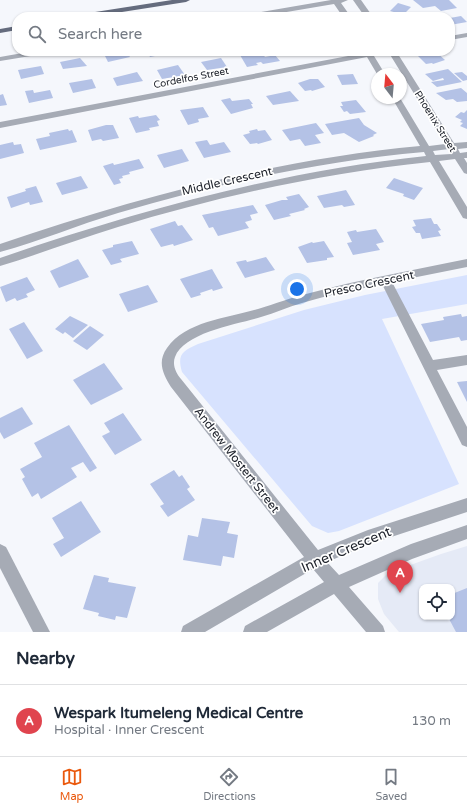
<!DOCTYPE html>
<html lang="en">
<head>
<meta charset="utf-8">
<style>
	body { margin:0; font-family:"Varela Round",sans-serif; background:#f2f2f3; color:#1f2937 }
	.controls { position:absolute; right:12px; bottom:12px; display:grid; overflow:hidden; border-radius:8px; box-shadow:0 1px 3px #0004 }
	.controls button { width:36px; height:36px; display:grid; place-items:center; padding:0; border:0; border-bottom:1px solid #e0e1e3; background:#fff; color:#1f2937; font:20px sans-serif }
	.compass { position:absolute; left:371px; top:68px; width:36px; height:36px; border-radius:50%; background:#fff; box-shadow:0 1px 3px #0004; rotate:344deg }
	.you { position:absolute; left:297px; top:289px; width:14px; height:14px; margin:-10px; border:3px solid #fff; border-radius:50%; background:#1a73e8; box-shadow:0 0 0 6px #1a73e833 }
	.badge { display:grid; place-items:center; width:26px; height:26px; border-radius:50%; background:#ea580c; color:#fff; font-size:13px; font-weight:700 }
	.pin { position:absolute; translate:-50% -33px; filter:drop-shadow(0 1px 2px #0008) }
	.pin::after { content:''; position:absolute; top:21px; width:14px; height:12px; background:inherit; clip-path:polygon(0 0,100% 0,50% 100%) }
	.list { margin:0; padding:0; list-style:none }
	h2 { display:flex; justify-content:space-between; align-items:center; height:52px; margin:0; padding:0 16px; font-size:17px }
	h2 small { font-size:13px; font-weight:400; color:#747a83 }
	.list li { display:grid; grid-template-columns:26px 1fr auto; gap:12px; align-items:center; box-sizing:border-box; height:72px; padding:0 16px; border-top:1px solid #e0e1e3 }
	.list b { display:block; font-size:15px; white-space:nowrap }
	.list p { margin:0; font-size:13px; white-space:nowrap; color:#747a83 }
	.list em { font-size:13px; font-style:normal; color:#747a83 }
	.icon { flex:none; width:22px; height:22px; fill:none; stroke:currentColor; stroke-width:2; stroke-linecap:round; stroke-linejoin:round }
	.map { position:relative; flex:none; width:467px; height:632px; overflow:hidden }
	.search { position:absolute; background:#fff; box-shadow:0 1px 3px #0004; left:12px; right:12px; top:12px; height:44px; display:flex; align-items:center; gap:10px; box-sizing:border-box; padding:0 14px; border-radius:16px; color:#747a83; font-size:15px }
	.sheet { height:124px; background:#fff }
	nav { display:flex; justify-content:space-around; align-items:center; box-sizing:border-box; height:56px; border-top:1px solid #e0e1e3; background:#fff; font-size:11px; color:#747a83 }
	nav a { display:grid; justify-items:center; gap:2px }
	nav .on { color:#ea580c }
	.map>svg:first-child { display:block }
</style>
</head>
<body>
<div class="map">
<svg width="467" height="632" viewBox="0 0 467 632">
	<rect width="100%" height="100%" fill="#f5f7fc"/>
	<path fill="#e5eaf6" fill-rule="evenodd" d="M467,546V632H399L384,614L378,599V583L388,573L441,554ZM422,587H452V617H422Z"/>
	<path fill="#d7e2fe" d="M467,275V304L382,319L459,484L339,531L328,533L312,526L182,372C177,355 182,351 198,344L304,310L365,295Z"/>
	<g fill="#b4c2e6">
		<path d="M413,0H449L457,8L441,11L435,6L423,8Z"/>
		<path d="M398,3L411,7L406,12H408L405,15L390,11Z"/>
		<path d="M461,16L467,22L450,25V18Z"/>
		<path d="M115,51H126L130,57L108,62L104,54Z"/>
		<path d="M147,51H169L170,53L150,57Z"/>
		<path d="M282,51H302V52L285,55Z"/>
		<path d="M436,52L445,60L433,64L432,63L426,64L418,56Z"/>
		<path d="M262,53L265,57L275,55L280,61L263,64L261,62L256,63L258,65L247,67L240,55Z"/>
		<path d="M80,58L87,66L63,69L60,62Z"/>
		<path d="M221,58L227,67L207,70L201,62Z"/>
		<path d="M178,65L185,75L162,79L157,70Z"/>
		<path d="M41,66L44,74L21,79L18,70Z"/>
		<path d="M448,69L462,82L437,87L431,82L444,80L443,78L433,81L425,74Z"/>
		<path d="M137,72L143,81L117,86L113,78Z"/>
		<path d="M462,72L467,76V80L463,81L454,73Z"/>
		<path d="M353,74L358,84L342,85L337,75Z"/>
		<path d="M92,79L96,88L73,93L69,83Z"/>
		<path d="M310,79H318L325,87L312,91L311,90L305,91L298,83Z"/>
		<path d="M461,88L467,93V101L457,102L453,99L446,100L436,93Z"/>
		<path d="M33,90L34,93L50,90L53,98L29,103L25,91Z"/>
		<path d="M290,91L299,101L273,105L266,96Z"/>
		<path d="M3,94L7,105L0,106V95Z"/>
		<path d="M230,98L232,101L249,99L253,104H251L253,108L231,114L221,100Z"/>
		<path d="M356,100L366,112L350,114L347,111L344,112L340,106H343L341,102Z"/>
		<path d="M203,107L209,117L198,119L199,122L188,125L180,110Z"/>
		<path d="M467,110V129L460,126L463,123L460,122L462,120L455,117L461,112L464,113Z"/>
		<path d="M156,115L160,120L157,121L159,126L149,128L150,130L136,133L129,118L138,116L139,118Z"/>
		<path d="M359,118L364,125L377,133L373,135L374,136L359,142L344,133L332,135L325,124Z"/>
		<path d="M316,123L324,133L315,135L321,143L305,146L300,139L290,141L282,130Z"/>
		<path d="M106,125H113L119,138L103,141L101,139L92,141L88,130Z"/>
		<path d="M68,129L69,131L72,130L77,142L40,150L36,139L50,136L49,133Z"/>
		<path d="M257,129L258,131L265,130L272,140L258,144L257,143L250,144L243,135L250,133L249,131Z"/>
		<path d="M207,140L210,145L224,142L231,152L204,158L195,142Z"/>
		<path d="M13,142L14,145L21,144L24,153L0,159V145Z"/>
		<path d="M182,149L189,161L164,168L157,155Z"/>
		<path d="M139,159L144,168L129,172L130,174L122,176L123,178L119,179L121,183L114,185L103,166L113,163L114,165Z"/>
		<path d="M81,176L88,188L62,195L56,183Z"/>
		<path d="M394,178L423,188L414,200L403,196L404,194L386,188Z"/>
		<path d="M36,186L43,202L30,205L29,202L11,208L7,197L26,191L25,189Z"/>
		<path d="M346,190L355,205L344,207L342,205L324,208L317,196Z"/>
		<path d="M299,194L309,207L304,209L305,210L289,214L291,216L274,220L265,205L282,200H288L286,197Z"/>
		<path d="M253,205L258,213L250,215L252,220L245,222L249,228L218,236L213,227L209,228L202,215Z"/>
		<path d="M431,218L434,224H437L441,230L438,231L441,236L422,239L420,233H416L412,227L416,226L413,220Z"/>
		<path d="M175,221L178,226L182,225L193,240L174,246L173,244L161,247L150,229Z"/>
		<path d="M376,229L384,242L376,244L380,250L353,255L347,243L352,242L347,232L356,230L357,232Z"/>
		<path d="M132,241L139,254L120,259L122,262L111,265L102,250L113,247V245Z"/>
		<path d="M324,241L334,257L327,258V260L307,263L298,247L312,242L313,243Z"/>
		<path d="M266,257L275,270L245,278L236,262L246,260L247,262Z"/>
		<path d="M78,259L89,277L59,288L50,271Z"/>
		<path d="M212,269L223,288L213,291L212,289L200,293L201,295L191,298L180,279Z"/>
		<path d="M27,277L35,290L26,294L28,297L17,301L15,298L6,302L0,287Z"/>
		<path d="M148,285L158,302L128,312L119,294Z"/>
		<path d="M461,314L462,317L467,316V340L461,341L459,337L430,342L421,324L444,320L443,317Z"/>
		<path d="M70,316L88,325L73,338L65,332L63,334L55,329Z"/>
		<path d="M24,322L43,351L27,359L9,329Z"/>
		<path d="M90,326L104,335L87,350L73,341Z"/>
		<path d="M104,363L123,389L91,405L73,380Z"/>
		<path d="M467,381V402L457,382Z"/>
		<path d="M22,407L33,424L4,439L0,432V418Z"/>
		<path d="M123,413L142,440L115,455L102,436L110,432L104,423Z"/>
		<path d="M69,425L97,468L90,472L83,462L71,468L77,477L41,499L38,493L32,497L22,479L25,477L20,469L42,457L34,443Z"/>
		<path d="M174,470L179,477L182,475L190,487L187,489L195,500L168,517L160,506L164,504L150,484Z"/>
		<path d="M81,501L101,532L61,557L53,544L64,538L52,518Z"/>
		<path d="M202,518L230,522L227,533L238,535L234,558L223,556L221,566L183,560L188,535L198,537Z"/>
		<path d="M94,575L109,578L108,582L136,587L127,618L116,616L115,620L98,616L99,613L83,609Z"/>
		<path d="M467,588V632H456L448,617H452V594Z"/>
	</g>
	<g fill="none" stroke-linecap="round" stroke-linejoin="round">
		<g fill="#a6abb5" fill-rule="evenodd">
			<path d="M331,0H348L341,3L351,17H343L334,4L257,17H240L244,15Z"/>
			<path d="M353,0H361L373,17H365Z"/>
			<path d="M467,33V37L450,40V36Z"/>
			<path d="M34,51H53L49,53L0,61V57Z"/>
			<path d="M363,51H396L454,143L467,142V148L458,149L460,153L467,152V158H464L467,163V174L464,173L455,159L439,161L467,207V219L463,218L430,162C324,173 220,196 118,227C78,239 40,254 0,266V258C138,211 280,171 426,156L424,152C320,161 218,184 118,213C78,225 40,241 0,252V244C136,198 277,159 420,146L392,98H400L429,146L445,144L389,53L374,56L385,74H377L367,57L0,128V122L364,53ZM449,149L451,154L435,155L433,151Z"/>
			<path d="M467,259V267L392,282L433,360L467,355V365L437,370L467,427V447L462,445L382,284C355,290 328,295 302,303C288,307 275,313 261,317C239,324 184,332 175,357C172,365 176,373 181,379L318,550L368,530L467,498V512L370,544L327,562L339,575L411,544L467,525V539L412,559L349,587L383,626L385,632H366L334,594L267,632H243L245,626L324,582L313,569L205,632H181L183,626L304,557L171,387C163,374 157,362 167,348C186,321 228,318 258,309C275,304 292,297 310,293C362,279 414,270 467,259Z"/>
			<path d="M0,544L6,547L50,632H33L0,568Z"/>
		</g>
		<g fill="#656c7e" fill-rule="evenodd">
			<path d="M172,0H190L186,2L90,17H72L76,15Z"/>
			<path d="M17,26V30L0,33V29Z"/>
		</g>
	</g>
	<g text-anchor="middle" stroke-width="3.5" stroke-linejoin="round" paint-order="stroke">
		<g font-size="10" fill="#21252e" stroke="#fff">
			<text transform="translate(191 77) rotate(-11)" y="4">Cordelfos Street</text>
			<text transform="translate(436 121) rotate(58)" y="4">Phoenix Street</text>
		</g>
		<g font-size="12" fill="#21252e" stroke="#fff">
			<text transform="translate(227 181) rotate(-13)" y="4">Middle Crescent</text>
			<text transform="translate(369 284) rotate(-12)" y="4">Presco Crescent</text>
			<text transform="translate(237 460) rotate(52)" y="4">Andrew Mostert Street</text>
		</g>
		<g font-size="14" fill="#21252e" stroke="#fff">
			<text transform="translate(346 549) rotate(-23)" y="5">Inner Crescent</text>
		</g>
	</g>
</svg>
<div class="controls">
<button><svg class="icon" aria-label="locate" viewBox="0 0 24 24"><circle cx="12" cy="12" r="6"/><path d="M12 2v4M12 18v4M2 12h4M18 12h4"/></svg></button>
</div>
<svg class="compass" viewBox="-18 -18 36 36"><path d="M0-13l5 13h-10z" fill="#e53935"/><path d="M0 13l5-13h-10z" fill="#747a83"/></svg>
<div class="you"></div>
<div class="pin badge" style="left:400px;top:593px;background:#e0444e">A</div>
<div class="search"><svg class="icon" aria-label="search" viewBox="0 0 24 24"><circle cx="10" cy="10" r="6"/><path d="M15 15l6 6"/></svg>Search here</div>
</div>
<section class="sheet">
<h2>Nearby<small></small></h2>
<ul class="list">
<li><span class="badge" style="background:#e0444e">A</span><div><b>Wespark Itumeleng Medical Centre</b><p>Hospital · Inner Crescent</p></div><em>130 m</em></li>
</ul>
</section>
<nav>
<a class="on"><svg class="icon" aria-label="map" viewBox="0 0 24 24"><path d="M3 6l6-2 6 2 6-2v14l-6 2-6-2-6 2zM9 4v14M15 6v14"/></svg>Map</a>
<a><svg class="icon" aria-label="directions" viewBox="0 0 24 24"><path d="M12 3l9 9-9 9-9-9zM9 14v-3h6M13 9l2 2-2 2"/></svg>Directions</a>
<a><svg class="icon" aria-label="saved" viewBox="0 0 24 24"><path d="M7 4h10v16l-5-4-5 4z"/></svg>Saved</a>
</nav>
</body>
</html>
